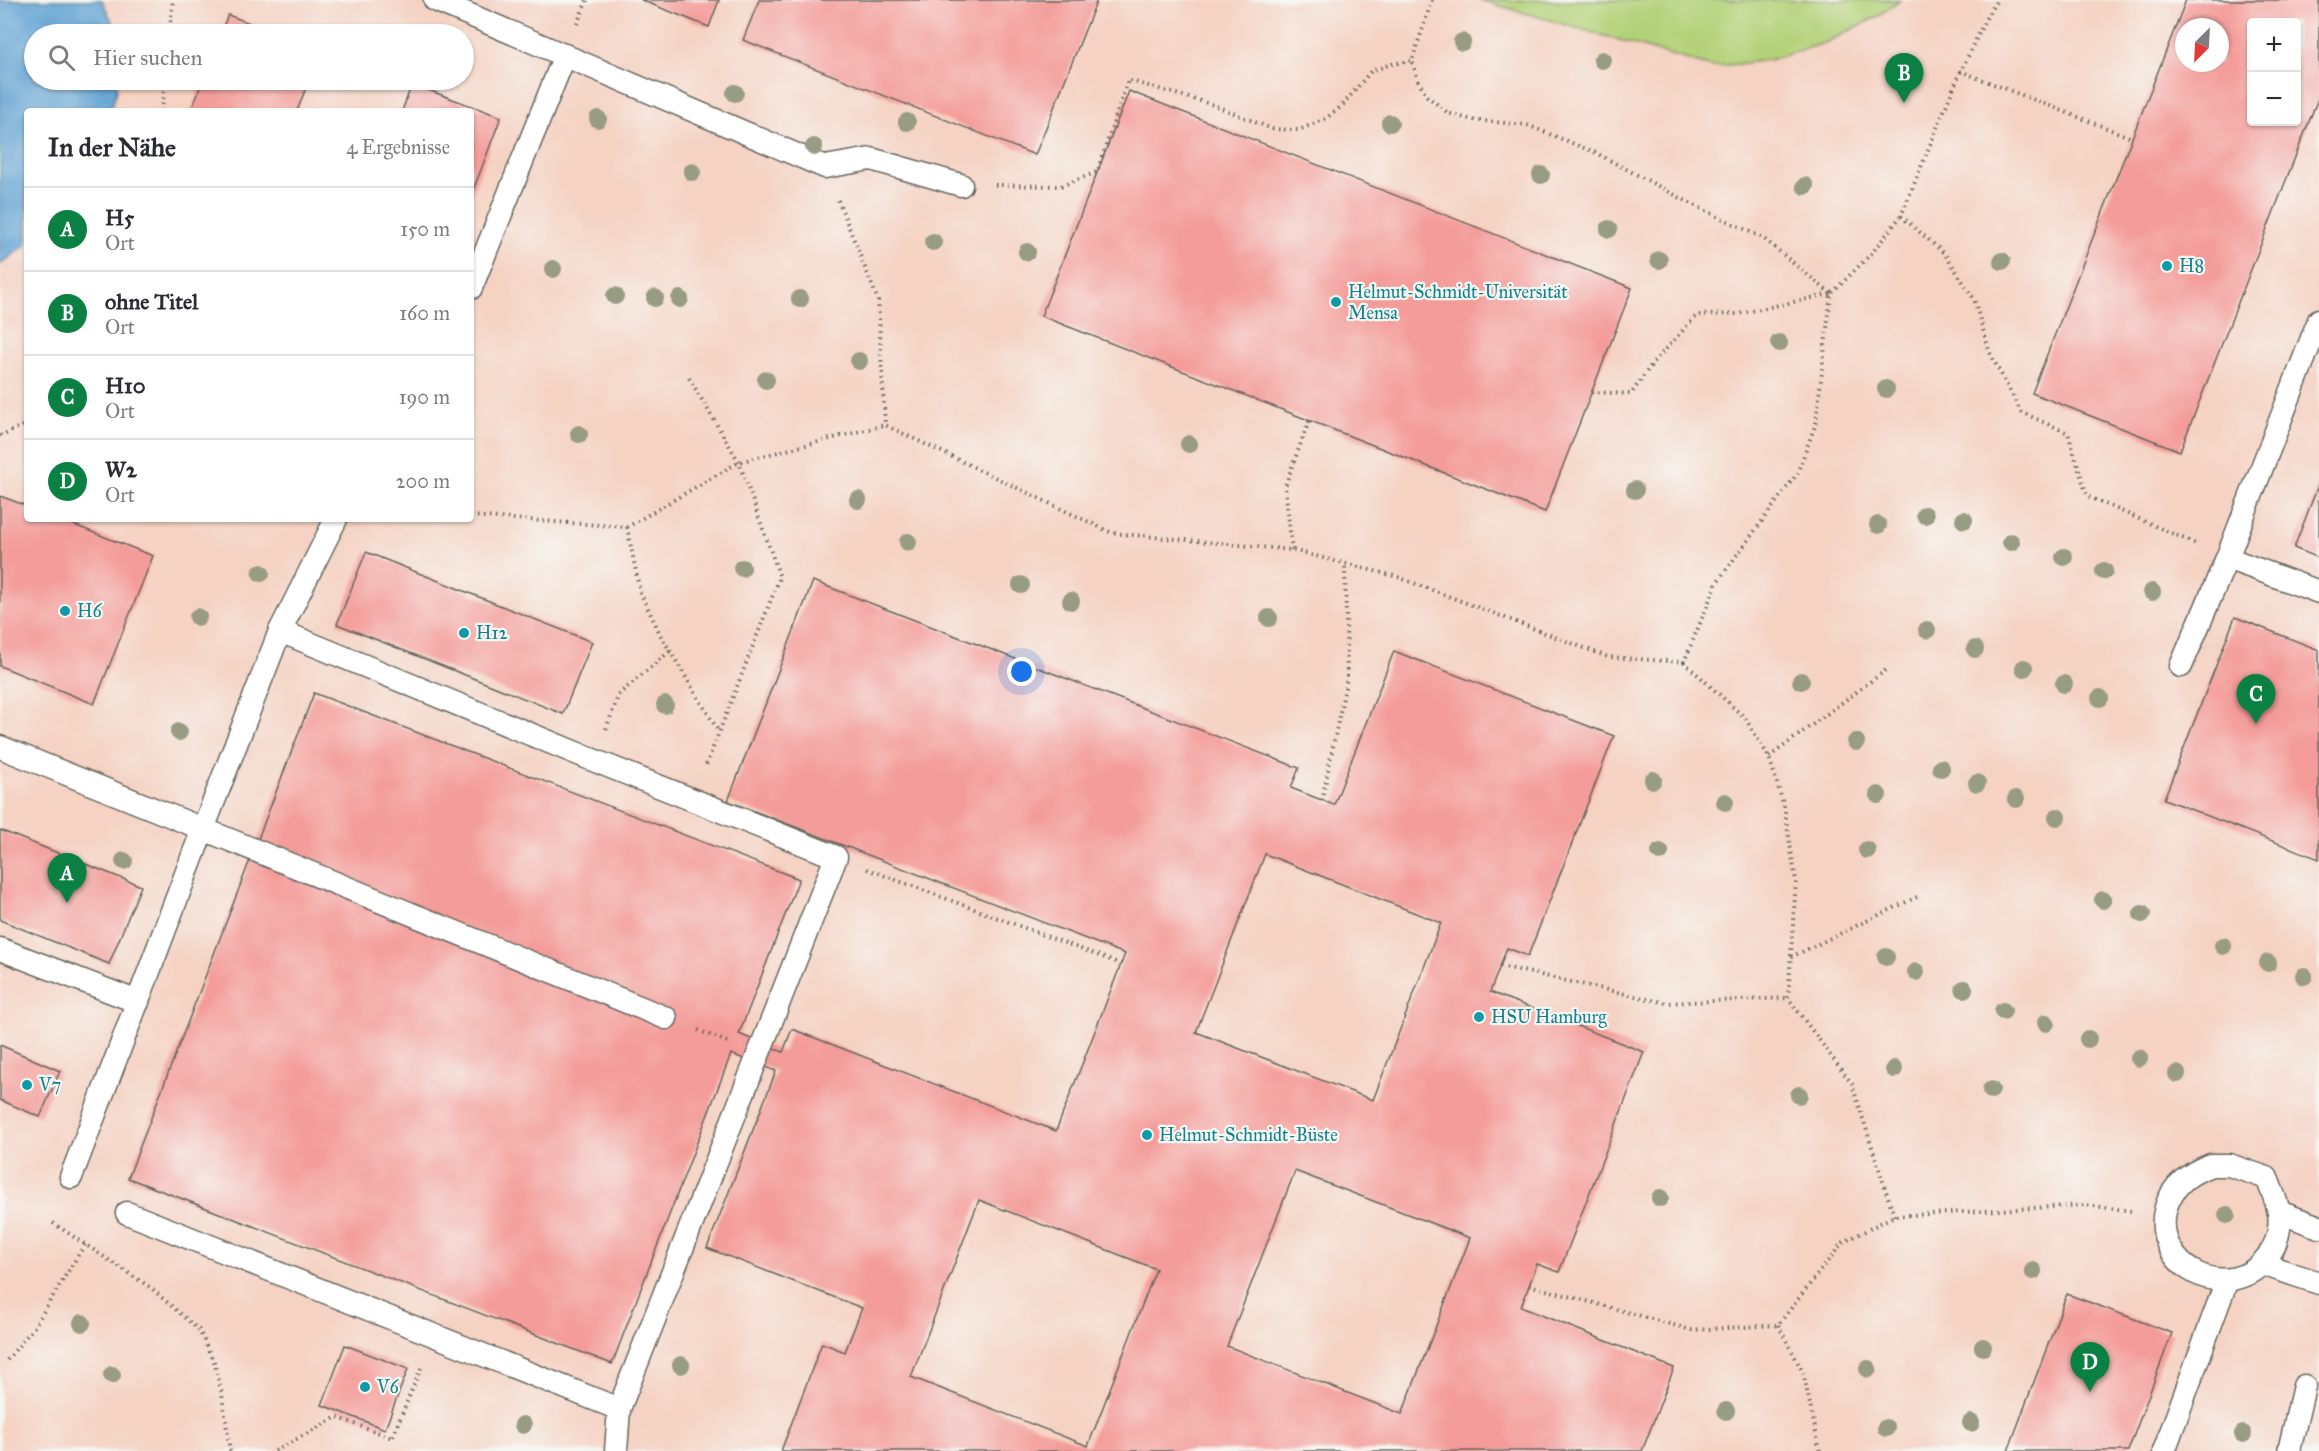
<!DOCTYPE html>
<html lang="de">
<head>
<meta charset="utf-8">
<style>
	body { margin:0; font-family:"IM FELL Great Primer",serif; background:#f7f7f7; color:#2b2b33 }
	.controls { position:absolute; right:18px; top:18px; display:grid; overflow:hidden; border-radius:6px; box-shadow:0 2px 4px #0004 }
	.controls button { width:54px; height:54px; display:grid; place-items:center; padding:0; border:0; border-bottom:2px solid #e1e1e2; background:#fff; color:#2b2b33; font:30px sans-serif }
	.compass { position:absolute; left:2175px; top:18px; width:54px; height:54px; border-radius:50%; background:#fff; box-shadow:0 2px 4px #0004; rotate:204deg }
	.you { position:absolute; left:1022px; top:672px; width:21px; height:21px; margin:-15px; border:4px solid #fff; border-radius:50%; background:#1a73e8; box-shadow:0 0 0 9px #1a73e833 }
	.badge { display:grid; place-items:center; width:39px; height:39px; border-radius:50%; background:#0b8043; color:#fff; font-size:20px; font-weight:700 }
	.pin { position:absolute; translate:-50% -50px; filter:drop-shadow(0 2px 3px #0008) }
	.pin::after { content:''; position:absolute; top:32px; width:21px; height:18px; background:inherit; clip-path:polygon(0 0,100% 0,50% 100%) }
	.list { margin:0; padding:0; list-style:none }
	h2 { display:flex; justify-content:space-between; align-items:center; height:78px; margin:0; padding:0 24px; font-size:26px }
	h2 small { font-size:20px; font-weight:400; color:#7c7c81 }
	.list li { display:grid; grid-template-columns:39px 1fr auto; gap:18px; align-items:center; box-sizing:border-box; height:84px; padding:0 24px; border-top:2px solid #e1e1e2 }
	.list b { display:block; font-size:22px; white-space:nowrap }
	.list p { margin:0; font-size:20px; white-space:nowrap; color:#7c7c81 }
	.list em { font-size:20px; font-style:normal; color:#7c7c81 }
	.icon { flex:none; width:33px; height:33px; fill:none; stroke:currentColor; stroke-width:2; stroke-linecap:round; stroke-linejoin:round }
	.map { position:relative; flex:none; width:2319px; height:1451px; overflow:hidden }
	.search { position:absolute; background:#fff; box-shadow:0 2px 4px #0004; left:24px; top:24px; width:450px; height:66px; display:flex; align-items:center; gap:15px; box-sizing:border-box; padding:0 21px; border-radius:33px; color:#7c7c81; font-size:22px }
	.panel { position:absolute; background:#fff; box-shadow:0 2px 4px #0004; left:24px; top:108px; width:450px; height:414px; border-radius:6px }
	.map>svg:first-child { display:block }
</style>
</head>
<body>
<div class="map">
<svg width="2319" height="1451" viewBox="0 0 2319 1451">
	<rect width="100%" height="100%" fill="#f6f6f2"/>
	<filter id="ink" filterUnits="userSpaceOnUse"><feTurbulence type="fractalNoise" baseFrequency=".0167" numOctaves="2"/><feDisplacementMap in="SourceGraphic" scale="12" xChannelSelector="R" yChannelSelector="G"/><feConvolveMatrix kernelMatrix="1 2 1 2 8 2 1 2 1" color-interpolation-filters="sRGB"/></filter>
	<filter id="wash" filterUnits="userSpaceOnUse"><feTurbulence type="fractalNoise" baseFrequency=".008" numOctaves="4" result="noise"/><feDisplacementMap in="SourceGraphic" scale="24" xChannelSelector="R" yChannelSelector="G"/><feGaussianBlur stdDeviation="1.35" result="paint"/><feColorMatrix in="noise" values="0 0 0 0 0 0 0 0 0 0 0 0 0 0 0 0 0 1.4 0 .05"/><feComposite in="paint" operator="in"/></filter>
	<g filter="url(#wash)">
		<rect width="100%" height="100%" fill="#efecda"/>
		<path fill="#f5d2c2" fill-rule="evenodd" d="M0,0H2319V1451H0ZM2252,22H2296V122H2252ZM2184,27H2220V63H2184ZM34,34H464V80H34ZM27,111H471V519H27Z"/>
		<path fill="#b3d178" stroke="#68764a" stroke-width="1.5" d="M1480,0H1900L1876,17L1825,43L1769,60L1712,67Z"/>
		<path fill="#5ea1d3" stroke="#3d5e78" stroke-width="1.5" d="M0,0H102L118,34H34V80H117V91L110,111H27V244L0,265Z"/>
		<g id="blocks">
			<g fill="#f49c99" fill-rule="evenodd">
				<path d="M641,0H719L709,27Z"/>
				<path d="M759,0H1097L1035,155L743,40Z"/>
				<path d="M2186,0H2319V96L2180,451L2032,393ZM2252,22H2296V122H2252ZM2184,27H2220V63H2184Z"/>
				<path d="M228,15L279,34H220Z"/>
				<path d="M203,80H309L297,111H191Z"/>
				<path d="M412,84L501,117L471,196V111H402Z"/>
				<path d="M1129,91L1632,288L1545,512L1041,316Z"/>
				<path d="M2319,483V558L2294,548Z"/>
				<path d="M0,496L27,506V519H59L153,556L94,704L0,666Z"/>
				<path d="M366,552L592,642L563,714L337,624Z"/>
				<path d="M813,581L1299,768L1291,788L1334,805L1394,651L1614,736L1528,956L1507,948L1490,992L1644,1052L1559,1272L1537,1264L1521,1307L1674,1368L1642,1451H781L822,1343L845,1352L862,1308L707,1248L776,1071L731,1054L612,1364L128,1178L314,693L799,879L739,1034L783,1052L792,1029L1056,1131L1125,954L728,801ZM1265,854L1441,923L1373,1100L1196,1032ZM1295,1171L1470,1238L1402,1414L1227,1346ZM979,1200L1156,1269L1088,1446L911,1377Z"/>
				<path d="M2235,617L2319,650V859L2164,799Z"/>
				<path d="M0,830L141,886L109,964L0,920Z"/>
				<path d="M0,1045L60,1071L40,1117L0,1100Z"/>
				<path d="M2067,1294L2172,1333L2128,1451H2008Z"/>
				<path d="M345,1345L408,1369L385,1429L322,1405Z"/>
			</g>
		</g>
	</g>
	<g filter="url(#ink)">
		<use href="#blocks" fill-opacity="0" stroke="#66655e" stroke-width="1.5"/>
		<g fill="none" stroke-linecap="round" stroke-linejoin="round">
			<g stroke="#66655e" stroke-width="25">
				<g id="service">
					<path d="M435,0L825,167L871,159L961,185"/>
					<path d="M471,288L565,55"/>
					<path d="M2227,558L2319,592"/>
					<path d="M280,631L593,760L836,857L619,1409L616,1451"/>
					<path d="M2181,666L2227,558L2319,320"/>
					<path d="M0,747L203,829L280,631L336,519"/>
					<path d="M0,949L138,1002"/>
					<path d="M2211,1165H2229L2267,1178C2271,1189 2277,1201 2279,1213C2281,1228 2277,1244 2268,1256C2231,1307 2149,1268 2166,1207C2173,1184 2190,1173 2211,1165Z"/>
					<path d="M71,1177L203,829L666,1018"/>
					<path d="M2279,1212L2319,1227"/>
					<path d="M127,1213L619,1409"/>
					<path d="M2262,1264L2319,1283"/>
					<path d="M2164,1451L2227,1280"/>
					<path d="M2289,1451L2304,1386"/>
				</g>
			</g>
			<g stroke="#66655e" stroke-width="4" stroke-dasharray="1.5 4.5" stroke-linecap="butt">
				<path d="M1432,0L1412,61L1418,80L1427,96L1448,113L1472,120L1527,125L1594,152L1694,205L1763,238L1831,294"/>
				<path d="M577,24L587,0"/>
				<path d="M169,34L173,0"/>
				<path d="M1960,71L2132,138"/>
				<path d="M162,111L165,80"/>
				<path d="M995,185L1061,186L1097,172L1128,80L1214,105L1272,129L1299,130L1325,119L1342,106L1371,71L1391,64L1412,61"/>
				<path d="M838,200L878,300L885,425"/>
				<path d="M1901,216L1945,254L1974,299L1990,353L2021,412L2068,433L2087,496L2196,544"/>
				<path d="M689,378L739,462L780,577L705,768"/>
				<path d="M1592,392L1631,394L1652,364L1697,315L1738,314L1830,294"/>
				<path d="M0,435L2,436L27,423"/>
				<path d="M471,516L627,527L739,462L885,425L1112,533L1292,550L1398,577L1608,657L1684,662"/>
				<path d="M627,527L640,592L661,636L719,732"/>
				<path d="M1292,550L1285,486L1309,421"/>
				<path d="M606,729L619,694L670,651"/>
				<path d="M1769,757L1886,670"/>
				<path d="M1322,800L1347,678L1345,564"/>
				<path d="M867,869L1121,964"/>
				<path d="M1791,957L1921,895"/>
				<path d="M1500,966L1666,1003L1788,998"/>
				<path d="M698,1030L727,1042"/>
				<path d="M1894,1216L1852,1084L1788,998L1796,881L1784,806L1769,757L1745,718L1684,662L1717,582L1797,474L1816,423L1831,294L1872,253L1901,216L1955,84L1987,16L1997,0"/>
				<path d="M53,1223L151,1288L199,1330L214,1362L222,1394L230,1451"/>
				<path d="M1529,1285L1691,1330L1778,1325L1842,1243L1894,1216L2086,1205L2132,1211"/>
				<path d="M1778,1325L1803,1372L1820,1451"/>
				<path d="M7,1360L34,1327L85,1244"/>
				<path d="M275,1451L337,1417L392,1438L421,1368"/>
			</g>
			<use href="#service" stroke="#fff" stroke-width="22"/>
		</g>
		<g fill="#989c83">
			<circle cx="1462" cy="42" r="9"/>
			<circle cx="1602" cy="60" r="9"/>
			<circle cx="735" cy="93" r="9"/>
			<circle cx="598" cy="119" r="9"/>
			<circle cx="907" cy="122" r="9"/>
			<circle cx="1390" cy="123" r="9"/>
			<circle cx="814" cy="147" r="9"/>
			<circle cx="692" cy="172" r="9"/>
			<circle cx="1541" cy="175" r="9"/>
			<circle cx="1805" cy="186" r="9"/>
			<circle cx="1609" cy="229" r="9"/>
			<circle cx="933" cy="242" r="9"/>
			<circle cx="1027" cy="252" r="9"/>
			<circle cx="1659" cy="260" r="9"/>
			<circle cx="2002" cy="261" r="9"/>
			<circle cx="553" cy="269" r="9"/>
			<circle cx="615" cy="296" r="9"/>
			<circle cx="655" cy="298" r="9"/>
			<circle cx="680" cy="299" r="9"/>
			<circle cx="800" cy="299" r="9"/>
			<circle cx="1779" cy="343" r="9"/>
			<circle cx="859" cy="361" r="9"/>
			<circle cx="766" cy="380" r="9"/>
			<circle cx="1886" cy="389" r="9"/>
			<circle cx="579" cy="434" r="9"/>
			<circle cx="1189" cy="444" r="9"/>
			<circle cx="1635" cy="490" r="9"/>
			<circle cx="858" cy="500" r="9"/>
			<circle cx="1925" cy="515" r="9"/>
			<circle cx="1964" cy="520" r="9"/>
			<circle cx="1878" cy="525" r="9"/>
			<circle cx="908" cy="542" r="9"/>
			<circle cx="2011" cy="542" r="9"/>
			<circle cx="2064" cy="557" r="9"/>
			<circle cx="742" cy="568" r="9"/>
			<circle cx="2104" cy="571" r="9"/>
			<circle cx="261" cy="573" r="9"/>
			<circle cx="1021" cy="585" r="9"/>
			<circle cx="2152" cy="592" r="9"/>
			<circle cx="1071" cy="601" r="9"/>
			<circle cx="198" cy="617" r="9"/>
			<circle cx="1269" cy="618" r="9"/>
			<circle cx="1927" cy="630" r="9"/>
			<circle cx="1975" cy="649" r="9"/>
			<circle cx="2024" cy="668" r="9"/>
			<circle cx="1801" cy="681" r="9"/>
			<circle cx="2064" cy="684" r="9"/>
			<circle cx="2100" cy="698" r="9"/>
			<circle cx="665" cy="705" r="9"/>
			<circle cx="179" cy="732" r="9"/>
			<circle cx="1856" cy="742" r="9"/>
			<circle cx="1941" cy="768" r="9"/>
			<circle cx="1653" cy="780" r="9"/>
			<circle cx="1977" cy="783" r="9"/>
			<circle cx="1878" cy="795" r="9"/>
			<circle cx="2016" cy="799" r="9"/>
			<circle cx="1725" cy="802" r="9"/>
			<circle cx="2057" cy="817" r="9"/>
			<circle cx="1867" cy="850" r="9"/>
			<circle cx="1660" cy="852" r="9"/>
			<circle cx="124" cy="861" r="9"/>
			<circle cx="2103" cy="900" r="9"/>
			<circle cx="2142" cy="914" r="9"/>
			<circle cx="2223" cy="946" r="9"/>
			<circle cx="1886" cy="957" r="9"/>
			<circle cx="2268" cy="963" r="9"/>
			<circle cx="1916" cy="972" r="9"/>
			<circle cx="2304" cy="976" r="9"/>
			<circle cx="1964" cy="989" r="9"/>
			<circle cx="2003" cy="1011" r="9"/>
			<circle cx="2046" cy="1023" r="9"/>
			<circle cx="2088" cy="1039" r="9"/>
			<circle cx="2139" cy="1058" r="9"/>
			<circle cx="1894" cy="1069" r="9"/>
			<circle cx="2177" cy="1074" r="9"/>
			<circle cx="1991" cy="1090" r="9"/>
			<circle cx="1799" cy="1095" r="9"/>
			<circle cx="1660" cy="1198" r="9"/>
			<circle cx="2227" cy="1215" r="9"/>
			<circle cx="2033" cy="1271" r="9"/>
			<circle cx="82" cy="1323" r="9"/>
			<circle cx="1983" cy="1347" r="9"/>
			<circle cx="681" cy="1365" r="9"/>
			<circle cx="1868" cy="1369" r="9"/>
			<circle cx="112" cy="1375" r="9"/>
			<circle cx="1726" cy="1411" r="9"/>
			<circle cx="1971" cy="1423" r="9"/>
			<circle cx="523" cy="1425" r="9"/>
			<circle cx="1886" cy="1428" r="9"/>
			<circle cx="2243" cy="1434" r="9"/>
		</g>
	</g>
	<g fill="#0f9aa8" stroke="#f6f6f2" stroke-width="2">
		<circle cx="2167" cy="266" r="6"/>
		<circle cx="1336" cy="302" r="6"/>
		<circle cx="65" cy="611" r="6"/>
		<circle cx="464" cy="633" r="6"/>
		<circle cx="1479" cy="1017" r="6"/>
		<circle cx="27" cy="1085" r="6"/>
		<circle cx="1147" cy="1135" r="6"/>
		<circle cx="365" cy="1387" r="6"/>
	</g>
	<g text-anchor="middle" stroke-width="4.5" stroke-linejoin="round" paint-order="stroke">
		<g font-size="18" fill="#0d838f" stroke="#f6f6f2" text-anchor="start">
			<text x="2179" y="272">H8</text>
			<text x="1348" y="298">Helmut-Schmidt-Universität<tspan x="1348" dy="21">Mensa</tspan></text>
			<text x="77" y="617">H6</text>
			<text x="476" y="639">H12</text>
			<text x="1491" y="1023">HSU Hamburg</text>
			<text x="39" y="1091">V7</text>
			<text x="1159" y="1141">Helmut-Schmidt-Büste</text>
			<text x="377" y="1393">V6</text>
		</g>
	</g>
</svg>
<div class="controls">
<button>+</button>
<button>−</button>
</div>
<svg class="compass" viewBox="-18 -18 36 36"><path d="M0-13l5 13h-10z" fill="#e53935"/><path d="M0 13l5-13h-10z" fill="#7c7c81"/></svg>
<div class="you"></div>
<div class="pin badge" style="left:67px;top:903px">A</div>
<div class="pin badge" style="left:1904px;top:103px">B</div>
<div class="pin badge" style="left:2256px;top:724px">C</div>
<div class="pin badge" style="left:2090px;top:1392px">D</div>
<div class="search"><svg class="icon" aria-label="search" viewBox="0 0 24 24"><circle cx="10" cy="10" r="6"/><path d="M15 15l6 6"/></svg>Hier suchen</div>
<section class="panel">
<h2>In der Nähe<small>4 Ergebnisse</small></h2>
<ul class="list">
<li><span class="badge">A</span><div><b>H5</b><p>Ort</p></div><em>150 m</em></li>
<li><span class="badge">B</span><div><b>ohne Titel</b><p>Ort</p></div><em>160 m</em></li>
<li><span class="badge">C</span><div><b>H10</b><p>Ort</p></div><em>190 m</em></li>
<li><span class="badge">D</span><div><b>W2</b><p>Ort</p></div><em>200 m</em></li>
</ul>
</section>
</div>
</body>
</html>
